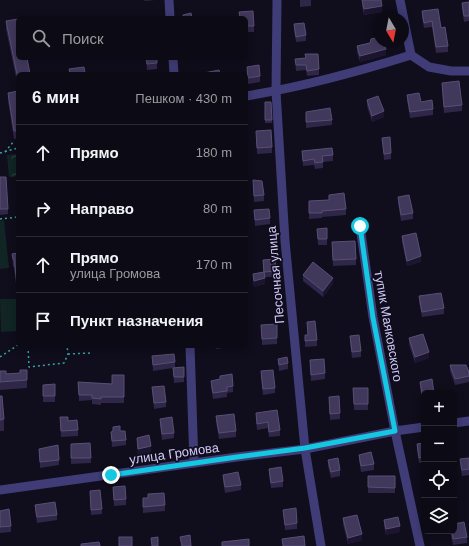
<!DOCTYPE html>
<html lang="ru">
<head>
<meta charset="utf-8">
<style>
	body { margin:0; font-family:Arial,sans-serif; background:#1a1822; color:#f1f3f6 }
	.controls { position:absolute; right:12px; bottom:12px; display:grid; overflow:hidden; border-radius:6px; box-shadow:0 2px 10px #0003 }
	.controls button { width:36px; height:36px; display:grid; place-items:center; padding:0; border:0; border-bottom:1px solid #2c2b34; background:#0c0a15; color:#f1f3f6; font:20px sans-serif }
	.compass { position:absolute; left:373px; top:12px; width:36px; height:36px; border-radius:50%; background:#0c0a15; box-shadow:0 2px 10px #0003; rotate:170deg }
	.stop { position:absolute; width:12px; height:12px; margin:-9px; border:3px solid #13c8e0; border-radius:50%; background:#fff }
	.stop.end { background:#13c8e0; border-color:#fff; box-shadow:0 1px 4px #0008 }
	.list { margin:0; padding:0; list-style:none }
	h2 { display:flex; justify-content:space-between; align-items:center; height:52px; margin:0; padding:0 16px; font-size:17px }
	h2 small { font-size:13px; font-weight:400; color:#9a9aa0 }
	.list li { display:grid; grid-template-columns:26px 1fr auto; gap:12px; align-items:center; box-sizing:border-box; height:56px; padding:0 16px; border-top:1px solid #2c2b34 }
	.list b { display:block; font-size:15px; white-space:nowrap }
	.list p { margin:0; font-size:13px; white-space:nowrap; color:#9a9aa0 }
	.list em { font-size:13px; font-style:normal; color:#9a9aa0 }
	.icon { flex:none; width:22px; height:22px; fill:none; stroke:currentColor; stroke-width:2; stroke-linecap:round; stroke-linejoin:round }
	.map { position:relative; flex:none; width:469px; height:546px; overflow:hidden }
	.search { position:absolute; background:#0c0a15; box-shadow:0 2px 10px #0003; left:16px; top:16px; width:232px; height:44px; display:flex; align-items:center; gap:10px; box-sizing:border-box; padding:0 14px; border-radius:6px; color:#9a9aa0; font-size:15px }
	.panel { position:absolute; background:#0c0a15; box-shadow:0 2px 10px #0003; left:16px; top:72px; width:232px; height:276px; border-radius:6px }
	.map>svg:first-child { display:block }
</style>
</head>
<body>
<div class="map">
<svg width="469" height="546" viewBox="0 0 469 546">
	<defs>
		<pattern id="park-crowns" width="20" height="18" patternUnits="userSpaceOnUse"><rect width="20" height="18" fill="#112525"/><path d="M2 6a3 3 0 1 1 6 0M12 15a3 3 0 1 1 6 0" fill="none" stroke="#334346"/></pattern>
	</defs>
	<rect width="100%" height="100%" fill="#100d1c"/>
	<path fill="url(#park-crowns)" d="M18,154V176L9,177L7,155Z"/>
	<g fill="#112525">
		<path d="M4,220L9,268L0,269V221Z"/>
		<path d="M0,299H18V331L1,332Z"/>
	</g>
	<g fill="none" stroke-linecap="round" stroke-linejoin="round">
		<g stroke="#37a4a0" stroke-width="1.5" stroke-dasharray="2 3" stroke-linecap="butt">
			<path d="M5,152L14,141"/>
			<path d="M0,153L18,148"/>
			<path d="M0,219L18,217"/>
			<path d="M28,346L29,367L64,363L68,354L67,346"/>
			<path d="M68,354L91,353"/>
			<path d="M0,357L18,345"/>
		</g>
		<g stroke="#3f3c77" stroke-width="9">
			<path d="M169,0L170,18"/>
			<path d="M277,0L276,91L285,241L305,449L321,546"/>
			<path d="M400,0L411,55"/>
			<path d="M173,58L174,74"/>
			<path d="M246,96C302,87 357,72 411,55L429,67L451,71H469"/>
			<path d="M360,226L373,317L395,431L420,546"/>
			<path d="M190,346L194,463"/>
			<path d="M454,423L469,421"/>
			<path d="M0,490L237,457L305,449L395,431L424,427"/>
		</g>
	</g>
	<g fill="#2e2748">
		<path d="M144,0H155L145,1Z"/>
		<path d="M300,0H311V6L300,7Z"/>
		<path d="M362,0L382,12L364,15L362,6Z"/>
		<path d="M469,2V21L464,22L462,9V3Z"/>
		<path d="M422,11L441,28L448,46V52L436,53L432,27L424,28L422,17Z"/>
		<path d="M239,12L254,26V32H246V18H239Z"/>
		<path d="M6,21L18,74V87L6,29Z"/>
		<path d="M294,24L306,35V41L296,42L294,30Z"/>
		<path d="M370,43L386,55L360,62L357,52V46Z"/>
		<path d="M146,58L157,63V69L147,70Z"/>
		<path d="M295,59L319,69V75L307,76L306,70L296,71Z"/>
		<path d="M247,67L260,76V82L248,84L247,73Z"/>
		<path d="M442,83L462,105V111L444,113L442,89Z"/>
		<path d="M18,91V138L14,139L8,101V93Z"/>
		<path d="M407,95L433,109V115L410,118L407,100Z"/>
		<path d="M367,100L384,117L372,122L367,106Z"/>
		<path d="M265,102H271L272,123H265Z"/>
		<path d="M306,112L332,120V125L306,128Z"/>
		<path d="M256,131L272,147V153L257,154Z"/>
		<path d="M382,138L391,153V159L384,160Z"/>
		<path d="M302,151L333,155V161L323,162V168L315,169L314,165L303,166Z"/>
		<path d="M0,177L8,209V214L0,215Z"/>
		<path d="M253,180L264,195V201L254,202Z"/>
		<path d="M329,195L346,209V215L322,217V218L309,219V201L329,200Z"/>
		<path d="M398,197L413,213V219L401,221L398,203Z"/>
		<path d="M254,210L270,218V224L255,226Z"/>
		<path d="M317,229L327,239V245H318Z"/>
		<path d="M402,236L421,262L407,266L402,242Z"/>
		<path d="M332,248L356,259V265L333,266Z"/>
		<path d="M18,253V293H17L14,267H13L12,254Z"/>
		<path d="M263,260L276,271V277H265V284L254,287L253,280V274L263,272Z"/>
		<path d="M303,275L333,284L323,297L303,281Z"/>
		<path d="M419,296L444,308V314L422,317L419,302Z"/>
		<path d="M307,322L317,340V346L305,347V335H308Z"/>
		<path d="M261,325L277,338V344L262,345Z"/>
		<path d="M350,336L361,351V357L352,358L350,342Z"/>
		<path d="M409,338L429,358L415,363L409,344Z"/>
		<path d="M215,346H230V347L216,349Z"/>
		<path d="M152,356L175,362V368L184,377V382L174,383L173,368L153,371Z"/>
		<path d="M278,359L288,363V369L279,371Z"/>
		<path d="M310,360L325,373V379L311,381Z"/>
		<path d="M450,365L469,372V382L455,385L450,371Z"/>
		<path d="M0,371L27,380V388L0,390Z"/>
		<path d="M261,371L275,388V393L263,395L261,377Z"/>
		<path d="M124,375V403H101V405L92,404V400L79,401L78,382L112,384Z"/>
		<path d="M220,376L233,386V392L227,393V397L213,399L211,387V381L220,380Z"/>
		<path d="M420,382L424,393V404H423L420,387Z"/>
		<path d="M55,384V402H43V385Z"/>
		<path d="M152,387L166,402V407L154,409Z"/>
		<path d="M353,388H368V410H354Z"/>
		<path d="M0,396L4,419V431H0Z"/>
		<path d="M329,397L340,413V419L330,420Z"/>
		<path d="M256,413L280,430V436L269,437L268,428L257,430L256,419Z"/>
		<path d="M216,416L236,431V437L219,439L216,422Z"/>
		<path d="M60,417L68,421L78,430V436L61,437Z"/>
		<path d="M160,419L174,433V438L162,440L160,425Z"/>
		<path d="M113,427L120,431L126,440V445L112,447L111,432H113Z"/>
		<path d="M137,438L151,452L138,455L137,444Z"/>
		<path d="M90,443L91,463L71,464V444Z"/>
		<path d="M424,443V463H419L417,450V444Z"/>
		<path d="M39,449L59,460V465L40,468Z"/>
		<path d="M359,455L374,464V470L361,472L359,460Z"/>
		<path d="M469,458V475L462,476L460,465V459Z"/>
		<path d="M328,460L340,470V476L331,478L328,466Z"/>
		<path d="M269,469L283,481V487L271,488L269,475Z"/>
		<path d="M223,475L241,485V490L225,493L223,481Z"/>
		<rect x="368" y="476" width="27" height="17"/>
		<path d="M113,487L126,499V505L114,506Z"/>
		<path d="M90,491L102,509V514L91,515Z"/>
		<path d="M143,498L165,505V511L143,513Z"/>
		<path d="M35,505L57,515V520L37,523L35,511Z"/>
		<path d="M283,510L297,523V529L285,530Z"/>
		<path d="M0,511L11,526V532L0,533Z"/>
		<path d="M343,518L362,540L348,544L343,524Z"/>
		<path d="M384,520L400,532L386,535L384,526Z"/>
		<path d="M450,531H454L467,537V543L453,545Z"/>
	</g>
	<g fill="#1b152f">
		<path d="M382,6V12L364,15V9Z"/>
		<path d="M386,49V55L360,62V56Z"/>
		<path d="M384,111V117L372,122V116Z"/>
		<path d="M421,256V262L407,266V261Z"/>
		<path d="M265,278V284L254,287V281Z"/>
		<path d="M333,278V284L323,297V291Z"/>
		<path d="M429,352V358L415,363V357Z"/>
		<path d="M151,446V452L138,455V449Z"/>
		<path d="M400,526V532L386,535V529Z"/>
		<path d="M362,534V540L348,544V538Z"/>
	</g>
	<g fill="#40395c" stroke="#575075">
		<path d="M362,0H381L382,6L364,9Z"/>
		<path d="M469,2V16H464L462,3Z"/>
		<path d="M438,9L441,28L445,27L448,46L436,47L432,21L424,23L422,11Z"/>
		<path d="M253,11L254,26H246V18H240L239,12Z"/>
		<path d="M191,13L192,18H183V15Z"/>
		<path d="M18,19V58H27L30,74H18V79L6,21Z"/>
		<path d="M304,23L306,35L296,37L294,24Z"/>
		<path d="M379,37V42H384L386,49L360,56L357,46L370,43L371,39Z"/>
		<path d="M305,54H318L319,69L307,71L306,65H296L295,59L306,58Z"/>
		<path d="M146,58H157V63L147,64Z"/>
		<path d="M259,65L260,76L248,78L247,67Z"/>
		<path d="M84,67L85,73H90L91,74H70L69,69Z"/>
		<path d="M219,70L220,74H199Z"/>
		<path d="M459,81L462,105L444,107L442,83Z"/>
		<path d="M18,91V130L14,131L8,93Z"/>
		<path d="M419,93L421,102L432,100L433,109L410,112L407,95Z"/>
		<path d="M378,96L384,111L372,116L367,100Z"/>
		<path d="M265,102H271L272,120H265Z"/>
		<path d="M330,108L332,120L306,122V112Z"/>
		<path d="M271,130L272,147L257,148L256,131Z"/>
		<path d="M390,137L391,153L384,154L382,138Z"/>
		<path d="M332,148L333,155L322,156L323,162L315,163L314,159L303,161L302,151Z"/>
		<path d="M0,177H6L8,209H0Z"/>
		<path d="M253,180L262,181L264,195L254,196Z"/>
		<path d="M344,193L346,209L322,211V213H309V201L329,200V195Z"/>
		<path d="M409,195L413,213L401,215L398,197Z"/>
		<path d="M269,209L270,218L255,220L254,210Z"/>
		<path d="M327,228V239H318L317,229Z"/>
		<path d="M416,233L421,256L407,261L402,236Z"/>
		<path d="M355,241L356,259L333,260L332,242Z"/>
		<path d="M18,253V284H17L14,259H13L12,254Z"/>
		<path d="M275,259L276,271L264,272L263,260Z"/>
		<path d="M313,262L333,278L323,291L303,275Z"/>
		<path d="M264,272L265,278L254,281L253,274Z"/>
		<path d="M441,293L444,308L422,312L419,296Z"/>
		<path d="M315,321L317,340L305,341V335H308L307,322Z"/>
		<path d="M277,324V338L262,339L261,325Z"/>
		<path d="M423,334L429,352L415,357L409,338Z"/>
		<path d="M359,335L361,351L352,352L350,336Z"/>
		<path d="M174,354L175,362L153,365L152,356Z"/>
		<path d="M287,357L288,363L279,365L278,359Z"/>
		<path d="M324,359L325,373L311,375L310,360Z"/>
		<path d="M450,365H466L469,372V376L455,379Z"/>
		<path d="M184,367V377H174L173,368Z"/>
		<path d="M20,370H27V380L0,382V371H6V374L20,373Z"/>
		<path d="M273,370L275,388L263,389L261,371Z"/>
		<path d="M232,374L233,386L227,387V391L213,393L211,381L220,379V376Z"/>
		<path d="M112,375H124V397H101V399L92,398V395H79L78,382L112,384Z"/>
		<path d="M432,379L434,393H424V399H423L420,382Z"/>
		<path d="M55,384V396H43V385Z"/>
		<path d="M164,386L166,402L154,403L152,387Z"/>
		<path d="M353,388H368V404H354Z"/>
		<path d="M0,396H2L4,419L0,420Z"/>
		<path d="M339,396L340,413L330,414L329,397Z"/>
		<path d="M277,410L280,430L269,432L268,422L257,424L256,413Z"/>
		<path d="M234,414L236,431L219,433L216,416Z"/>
		<path d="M60,417H68V421L77,420L78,430L61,431Z"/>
		<path d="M172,417L174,433L162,434L160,419Z"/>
		<path d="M120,426V431H125L126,440L112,441L111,432L113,431V427Z"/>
		<path d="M149,435L151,446L138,449L137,438Z"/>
		<path d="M90,443L91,458H71V444Z"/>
		<path d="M424,443V457L419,458L417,444Z"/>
		<path d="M58,445L59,460L40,462L39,449Z"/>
		<path d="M371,452L374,464L361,466L359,455Z"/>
		<path d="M338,458L340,470L331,472L328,460Z"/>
		<path d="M469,458V469L462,470L460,459Z"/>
		<path d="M281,467L283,481L271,483L269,469Z"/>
		<path d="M238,472L241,485L225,487L223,475Z"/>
		<path d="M368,476H395V488L368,487Z"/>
		<path d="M125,486L126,499L114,500L113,487Z"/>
		<path d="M100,490L102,509L91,510L90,491Z"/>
		<path d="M164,493L165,505L143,507V498H148V494Z"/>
		<path d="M55,502L57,515L37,517L35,505Z"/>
		<path d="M296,508L297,523L285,525L283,510Z"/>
		<path d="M9,509L11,526L0,527V511Z"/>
		<path d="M357,515L362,534L348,538L343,518Z"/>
		<path d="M398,517L400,526L386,529L384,520Z"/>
		<path d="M464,522L467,537L453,539L452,531H454V524Z"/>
		<path d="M190,535L191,546H182L180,537Z"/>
		<path d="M304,536L305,546H283L282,539Z"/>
		<rect x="119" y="537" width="13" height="9"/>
		<path d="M158,537V546H152L151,538Z"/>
		<path d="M249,539V546H222V542Z"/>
		<path d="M99,542L100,546H81V544Z"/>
	</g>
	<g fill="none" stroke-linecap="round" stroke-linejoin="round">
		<path stroke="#13c8e0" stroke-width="5" d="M111,475L237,457L305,448L395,431L373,318L360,226"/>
	</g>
	<g text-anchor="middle" stroke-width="3.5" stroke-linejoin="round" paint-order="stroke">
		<g font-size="13" fill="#d2ccfb" stroke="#100d1c">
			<text transform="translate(275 275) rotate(-95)" y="5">Песочная улица</text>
			<text transform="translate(389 326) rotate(80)" y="5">тупик Маяковского</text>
			<text transform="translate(174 453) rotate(-8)" y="5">улица Громова</text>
		</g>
	</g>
</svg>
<div class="controls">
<button>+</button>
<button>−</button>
<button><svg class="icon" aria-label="locate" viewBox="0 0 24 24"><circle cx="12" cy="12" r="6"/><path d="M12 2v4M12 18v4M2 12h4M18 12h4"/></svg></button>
<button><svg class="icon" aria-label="layers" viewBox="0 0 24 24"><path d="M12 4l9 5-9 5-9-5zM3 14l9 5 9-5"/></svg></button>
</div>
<svg class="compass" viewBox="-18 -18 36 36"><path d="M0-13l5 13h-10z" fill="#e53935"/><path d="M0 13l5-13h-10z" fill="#9a9aa0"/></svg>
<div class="stop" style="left:360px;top:226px"></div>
<div class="stop end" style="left:111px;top:475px"></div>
<div class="search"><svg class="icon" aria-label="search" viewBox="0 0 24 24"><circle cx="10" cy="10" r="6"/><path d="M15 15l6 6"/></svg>Поиск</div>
<section class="panel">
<h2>6 мин<small>Пешком · 430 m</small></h2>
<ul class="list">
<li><svg class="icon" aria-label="ahead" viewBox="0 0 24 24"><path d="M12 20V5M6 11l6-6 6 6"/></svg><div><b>Прямо</b></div><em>180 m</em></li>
<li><svg class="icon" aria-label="right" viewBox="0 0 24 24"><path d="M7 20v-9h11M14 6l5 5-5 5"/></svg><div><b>Направо</b></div><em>80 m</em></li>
<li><svg class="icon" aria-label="ahead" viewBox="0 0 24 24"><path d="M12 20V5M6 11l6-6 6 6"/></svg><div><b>Прямо</b><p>улица Громова</p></div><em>170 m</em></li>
<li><svg class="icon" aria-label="arrive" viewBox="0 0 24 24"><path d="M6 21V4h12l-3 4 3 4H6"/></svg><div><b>Пункт назначения</b></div></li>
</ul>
</section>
</div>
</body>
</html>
